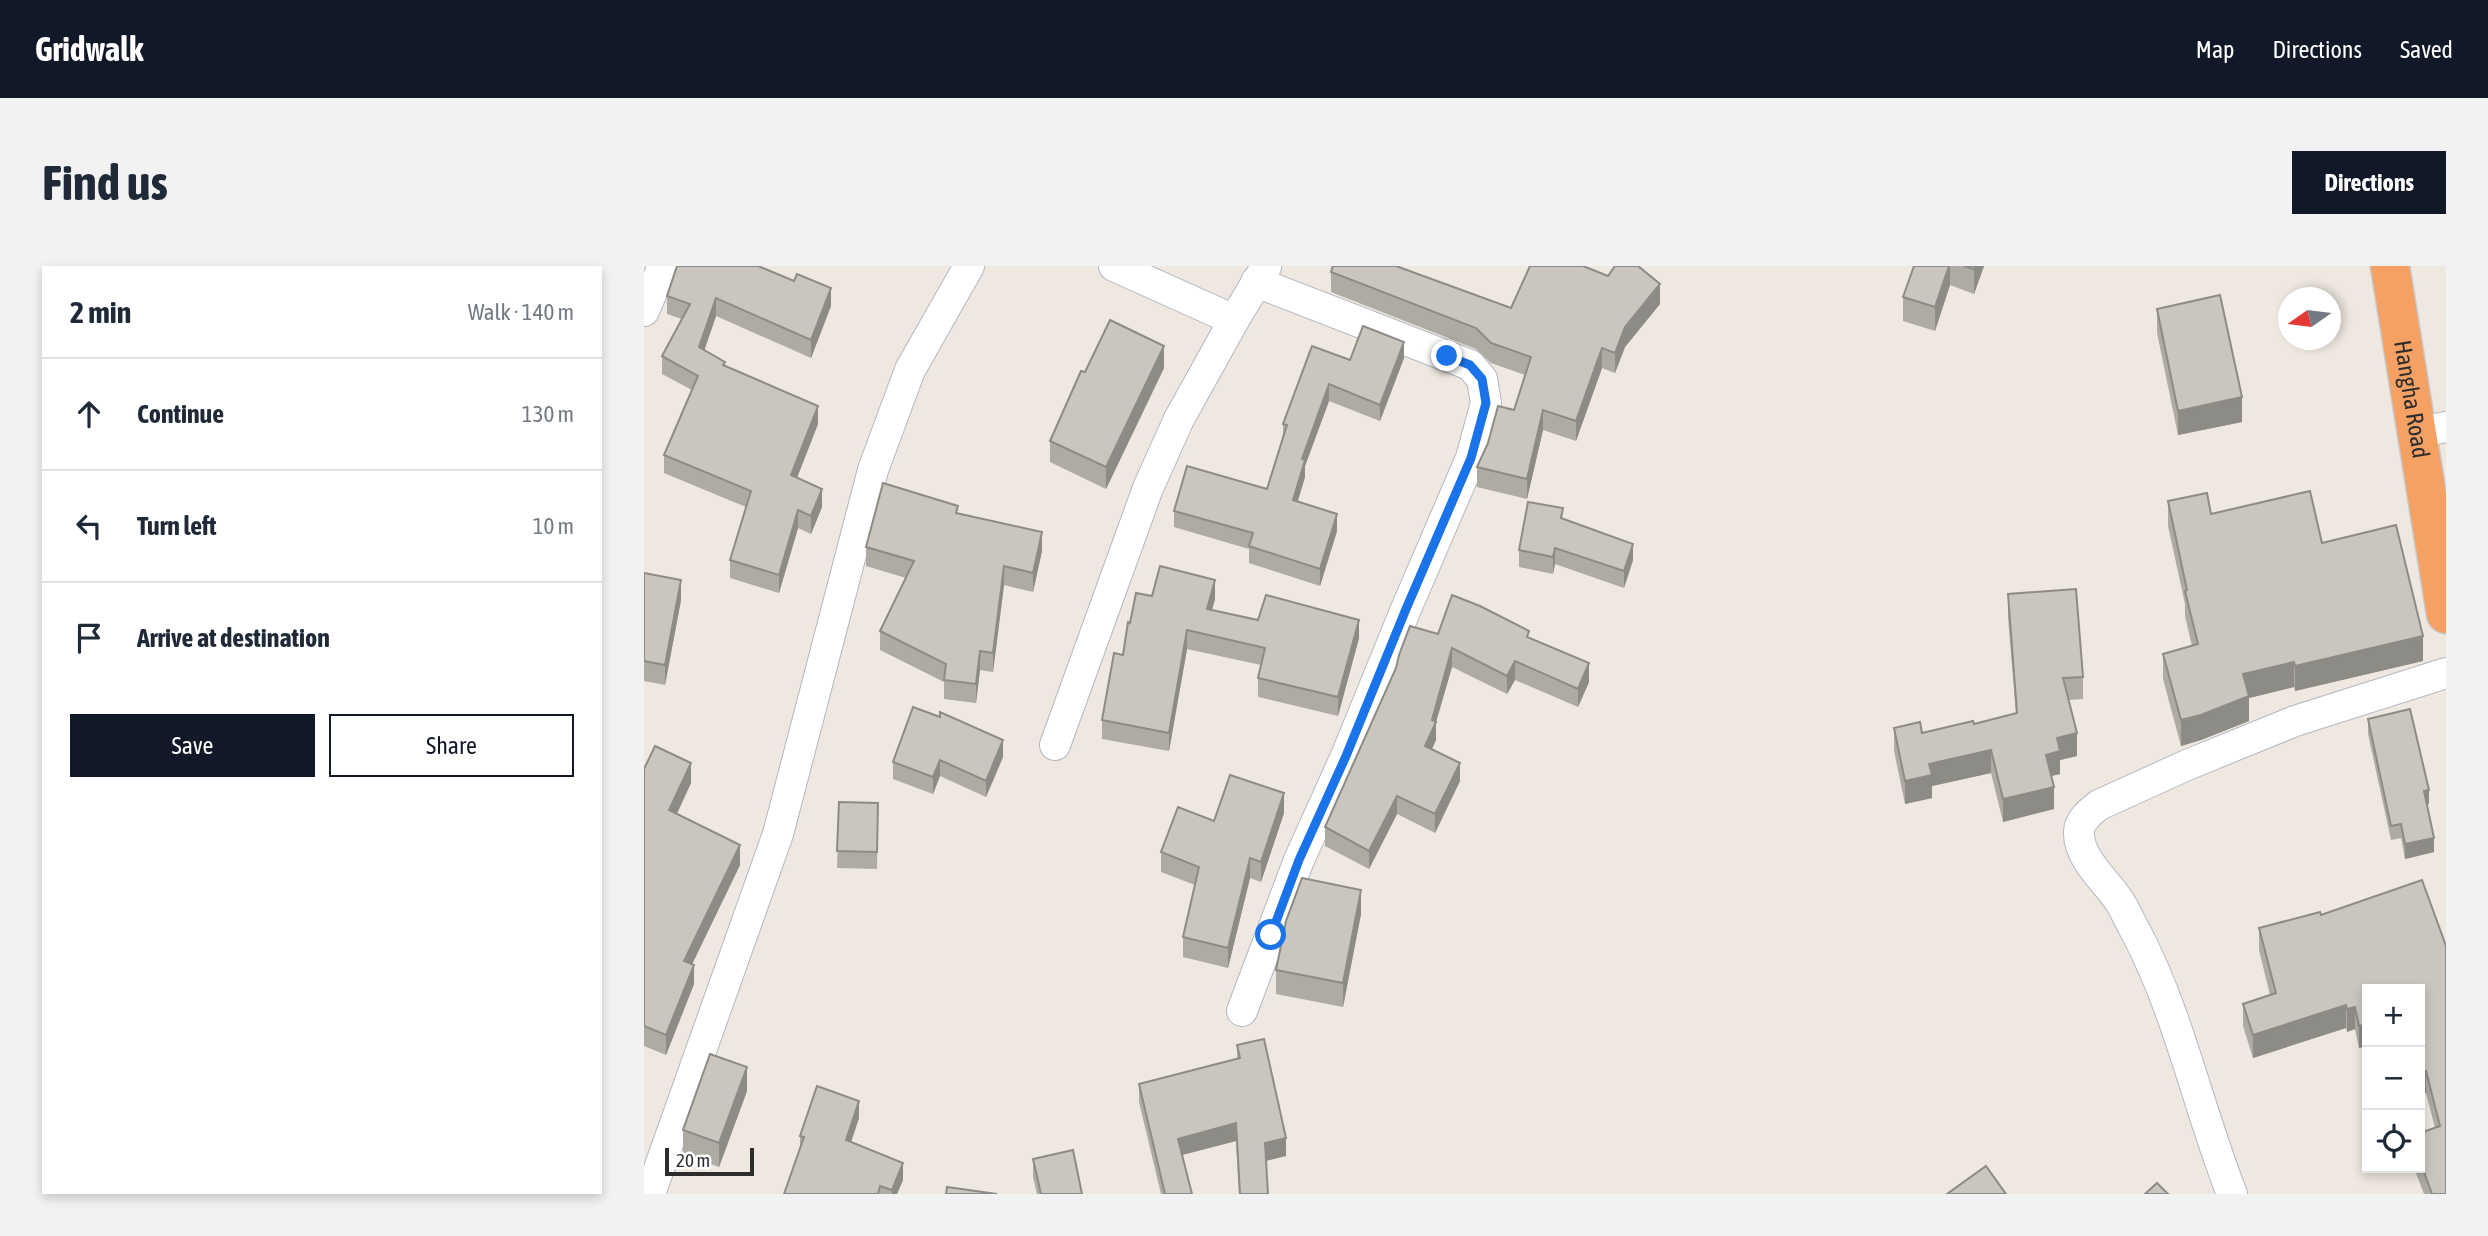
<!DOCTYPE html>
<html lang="en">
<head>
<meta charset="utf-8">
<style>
	body { margin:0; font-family:"Asap Condensed",sans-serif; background:#f2f2f3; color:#1f2937 }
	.controls { position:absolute; right:21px; bottom:21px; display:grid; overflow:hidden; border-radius:0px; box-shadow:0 4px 10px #0003 }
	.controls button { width:63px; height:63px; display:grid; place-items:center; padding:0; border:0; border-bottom:2px solid #e0e1e3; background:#fff; color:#1f2937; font:35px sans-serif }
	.compass { position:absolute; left:1634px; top:21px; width:63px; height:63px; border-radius:50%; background:#fff; box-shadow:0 4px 10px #0003; rotate:256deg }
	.scale { position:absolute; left:21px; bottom:18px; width:89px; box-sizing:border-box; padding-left:7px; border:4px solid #2d2d2d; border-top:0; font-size:19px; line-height:24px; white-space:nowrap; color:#2d2d2d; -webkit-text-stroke:5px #fff; paint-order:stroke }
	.stop { position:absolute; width:21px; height:21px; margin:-16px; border:5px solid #1a73e8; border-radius:50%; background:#fff }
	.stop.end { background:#1a73e8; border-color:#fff; box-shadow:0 2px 7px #0008 }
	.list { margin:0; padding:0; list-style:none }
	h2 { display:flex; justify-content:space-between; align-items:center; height:91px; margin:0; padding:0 28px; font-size:30px }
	h2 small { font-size:23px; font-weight:400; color:#747a83 }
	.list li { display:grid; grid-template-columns:46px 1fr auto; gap:21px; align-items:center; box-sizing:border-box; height:112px; padding:0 28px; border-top:2px solid #e0e1e3 }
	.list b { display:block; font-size:26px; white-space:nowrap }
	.list em { font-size:23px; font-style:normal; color:#747a83 }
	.actions { display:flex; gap:14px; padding:21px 28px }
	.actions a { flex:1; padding:16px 0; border:2px solid #111827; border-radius:0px; text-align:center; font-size:24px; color:#111827 }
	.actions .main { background:#111827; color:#fff }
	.icon { flex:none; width:38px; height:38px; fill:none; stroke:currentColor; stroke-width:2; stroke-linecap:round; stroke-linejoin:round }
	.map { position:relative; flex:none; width:1802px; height:928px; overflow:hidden; border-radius:0px }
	header { display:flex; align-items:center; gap:42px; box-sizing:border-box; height:98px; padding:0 35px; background:#111827; color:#fff }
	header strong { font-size:33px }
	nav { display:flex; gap:38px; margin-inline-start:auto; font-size:24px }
	.intro { display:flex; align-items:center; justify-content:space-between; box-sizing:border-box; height:168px; padding:0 42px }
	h1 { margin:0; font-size:49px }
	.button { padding:18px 32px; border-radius:0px; background:#111827; color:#fff; font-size:24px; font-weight:700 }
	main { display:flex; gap:42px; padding:0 42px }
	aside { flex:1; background:#fff; border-radius:0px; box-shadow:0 4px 10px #0003 }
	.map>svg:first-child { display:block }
</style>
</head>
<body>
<header>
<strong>Gridwalk</strong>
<nav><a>Map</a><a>Directions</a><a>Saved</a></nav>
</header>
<div class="intro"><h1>Find us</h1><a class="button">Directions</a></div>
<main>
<aside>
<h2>2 min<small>Walk · 140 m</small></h2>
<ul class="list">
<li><svg class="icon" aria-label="ahead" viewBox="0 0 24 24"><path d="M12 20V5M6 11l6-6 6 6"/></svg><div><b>Continue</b></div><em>130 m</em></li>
<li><svg class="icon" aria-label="left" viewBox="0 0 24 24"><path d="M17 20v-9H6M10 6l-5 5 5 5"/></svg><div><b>Turn left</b></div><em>10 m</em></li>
<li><svg class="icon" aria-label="arrive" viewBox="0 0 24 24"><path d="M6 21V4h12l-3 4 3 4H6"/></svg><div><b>Arrive at destination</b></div></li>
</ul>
<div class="actions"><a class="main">Save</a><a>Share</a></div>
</aside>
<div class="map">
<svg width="1802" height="928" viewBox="0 0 1802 928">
	<rect width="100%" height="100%" fill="#eee8e1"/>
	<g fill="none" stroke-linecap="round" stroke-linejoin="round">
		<g stroke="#b4b7c0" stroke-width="32">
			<g id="street">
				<path d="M470,0L590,54"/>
				<path d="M0,45L19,0"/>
				<path d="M1774,167L1802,161"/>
				<path d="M411,479L504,222L535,153L590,54L622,1"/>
				<path d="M598,745L655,594L702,490L762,343L827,192L842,137L838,113L826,99L612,16"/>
				<path d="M6,928L134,568L229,204L266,104L325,0"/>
				<path d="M1588,928C1554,842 1536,751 1493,668C1487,658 1482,646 1476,636C1463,616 1435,593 1435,568C1434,555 1446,546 1455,539L1543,499L1651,455L1802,407"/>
			</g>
		</g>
		<g stroke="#c8c8c8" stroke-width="41">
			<g id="highway">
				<path id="s1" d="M1746,0L1802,348"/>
			</g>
		</g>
		<use href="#street" stroke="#fff" stroke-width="30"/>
		<use href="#highway" stroke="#f6a164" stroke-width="38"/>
	</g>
	<g fill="#aeaaa4">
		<path d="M33,0L187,40L167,92L72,50L60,84L81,100L174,158L153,212L178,241L167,268L154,262L135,327L86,312V294L102,241L20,207V189L48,124L18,108V90L38,53L23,48V30Z"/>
		<path d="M1270,0H1340L1330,28L1306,19L1291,65L1259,55V31Z"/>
		<path d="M687,6L867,42L1016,38L981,81L971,107L958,102L932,175L899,164L883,233L833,221V201L870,144L881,109L847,97L832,83L687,26Z"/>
		<path d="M1513,43L1598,156L1534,169L1513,67Z"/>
		<path d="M760,92L736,155L685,135L661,200V211L654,235L693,265L676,320L605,297V283L530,261V245L623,223L639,169V158L706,94Z"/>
		<path d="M520,102L462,223L406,196V175L441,106Z"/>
		<path d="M1524,235L1567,248L1678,277L1779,395L1651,425L1650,421L1605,432V455L1557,474L1537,480L1519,413V388L1548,380L1541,350V338L1524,260Z"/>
		<path d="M314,247L398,285L389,326L360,319L349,406L336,404L332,437L300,433V416L236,384V365L262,312L222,300V281Z"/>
		<path d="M919,253L989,294L980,322L911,298L909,308L875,301V284Z"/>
		<path d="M0,307L37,334L21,419L0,415Z"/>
		<path d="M1364,328L1439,411V433L1425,434L1433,490L1416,494V508L1408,510L1410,543L1359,556L1347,507L1288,520V532L1261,538L1250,485V462L1278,467L1330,458L1372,448L1364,351Z"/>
		<path d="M508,330L571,333L568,344L614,354L715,372L694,450L614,431V412L617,399L543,383L525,485L458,473V454L479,389L486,357Z"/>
		<path d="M794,368L885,372L945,416L934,441L871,414L863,428L808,401L792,456V474L788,483L816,515L791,567L753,548L725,603L681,580V561Z"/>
		<path d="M1724,453L1785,538H1783L1790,586L1761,593L1757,572L1747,574L1724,468Z"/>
		<path d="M359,491L342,531L296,510L289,528L249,513V496Z"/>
		<path d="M0,503L47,517L33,548L96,599L48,698L50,718L22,789L0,780Z"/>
		<path d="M195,536L234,537L233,603L193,602Z"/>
		<path d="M640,547L617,616L606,612L584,702L539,691V671L551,619L517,606V586L570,555Z"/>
		<path d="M1778,614L1802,928H1780L1770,902H1776V867L1791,862L1782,827L1776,829V723H1723V780L1715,782L1711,763L1703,766L1702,762L1609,792L1599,760V738L1626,729L1615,684V662L1677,649Z"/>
		<path d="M717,648L699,741L632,728V704Z"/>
		<path d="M593,779L642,890L622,895L624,928H595L592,875L538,889L548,928H517L495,836V818L593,793Z"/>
		<path d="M103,825L75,901L39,888V864Z"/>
		<path d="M215,852L207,876L259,914L253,928H140L156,882V870Z"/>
		<path d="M389,893L438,928H393L389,911Z"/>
	</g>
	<g fill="#8d8b86">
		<path d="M1305,0H1306V19L1291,65V41Z"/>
		<path d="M1332,0H1340L1330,28V3Z"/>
		<path d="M1016,18V38L981,81L971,107V87L981,61Z"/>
		<path d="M187,22V40L167,92V74Z"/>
		<path d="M72,32V50L55,100V81Z"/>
		<path d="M760,76V92L736,155V139Z"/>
		<path d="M520,80V102L462,223V201Z"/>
		<path d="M958,82V102L932,175V155Z"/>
		<path d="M685,118V135L661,200V211L649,250V234L658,193Z"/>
		<path d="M1598,131V156L1534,169V145Z"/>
		<path d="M174,140V158L147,227V209Z"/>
		<path d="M899,144V164L883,233V213Z"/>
		<path d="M178,223V241L167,268V250Z"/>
		<path d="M154,244V262L135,327V309Z"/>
		<path d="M693,248V265L676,320V303Z"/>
		<path d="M398,266V285L389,326V307Z"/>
		<path d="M989,278V294L980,322V305Z"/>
		<path d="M911,282V298L909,308V291Z"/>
		<path d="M360,300V319L349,406V387Z"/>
		<path d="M37,314V334L21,419V399Z"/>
		<path d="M571,314V333L563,361V343Z"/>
		<path d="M715,354V372L694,450V431Z"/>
		<path d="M543,364V383L525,485V467Z"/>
		<path d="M1779,370V395L1651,425V400Z"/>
		<path d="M808,382V401L792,456V474L781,498V480Z"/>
		<path d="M336,385V404L332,437V418Z"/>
		<path d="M871,395V414L863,428V410Z"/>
		<path d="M1650,396V421L1605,432V455L1557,474L1537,480V454L1599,408Z"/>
		<path d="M945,397V416L934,441V423Z"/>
		<path d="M1433,467V490L1416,494V508L1402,511V489L1413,472Z"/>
		<path d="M359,474V491L342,531V515Z"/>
		<path d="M1347,484V507L1288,520V532L1261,538V515L1285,498Z"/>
		<path d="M296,494V510L289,528V511Z"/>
		<path d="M47,497V517L25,564V544Z"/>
		<path d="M816,497V515L791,567V548Z"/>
		<path d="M1410,521V543L1359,556V533Z"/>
		<path d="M1785,524V538L1780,539V525Z"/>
		<path d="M640,527V547L617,616V596Z"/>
		<path d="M753,530V548L725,603V585Z"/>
		<path d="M1790,572V586L1761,593V578Z"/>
		<path d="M96,579V599L40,715V695Z"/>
		<path d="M606,592V612L584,702V682Z"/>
		<path d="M717,624V648L699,741V717Z"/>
		<path d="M50,699V718L22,789V769Z"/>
		<path d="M1702,739V762L1609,792V769Z"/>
		<path d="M1711,741V763L1703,766V743Z"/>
		<path d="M1723,758V780L1715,782V760Z"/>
		<path d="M103,801V825L75,901V877Z"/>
		<path d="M1782,805V827L1776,829V807Z"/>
		<path d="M215,835V852L202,891V874Z"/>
		<path d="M592,857V875L534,890V873Z"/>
		<path d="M642,872V890L621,895V877Z"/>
		<path d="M259,897V914L253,928H248V924Z"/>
	</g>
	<g fill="#cac6bf" stroke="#8d8b86" stroke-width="2">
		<path d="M33,0H114L150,15L153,8L187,22L167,74L72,32L55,81L81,96L79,99L174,140L147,209L178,223L167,250L154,244L135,309L86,294L107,225L20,189L54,110L18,90L46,38L23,30Z"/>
		<path d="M689,0H752L867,42L886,0H939L964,10L971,0H994L1016,18L981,61L971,87L958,82L932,155L899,144L883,213L833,201L844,177L854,140L870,144L887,91L847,77L832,62L687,6Z"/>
		<path d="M1270,0H1305L1291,41L1259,31Z"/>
		<path d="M1320,0H1332L1330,3Z"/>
		<path d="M1576,29L1598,131L1534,145L1513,43Z"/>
		<path d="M466,54L520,80L462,201L406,175L437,105L441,106Z"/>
		<path d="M719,60L760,76L736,139L685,118L658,193L661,194L649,234L693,248L676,303L605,280L609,267L530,245L543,200L623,223L643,159L639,158L668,80L706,94Z"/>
		<path d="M239,217L314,240L312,247L398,266L389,307L360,300L349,387L336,385L332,418L300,414L302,398L236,365L270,295L222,281Z"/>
		<path d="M1666,225L1678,277L1752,259L1779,370L1651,400L1650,396L1599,408L1605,430L1557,449L1537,454L1519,388L1554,378L1541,325L1543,324L1524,235L1563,227L1567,248Z"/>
		<path d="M884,236L919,242L917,252L989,278L980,305L911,282L909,291L875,284Z"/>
		<path d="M516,300L571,314L563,343L614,354L622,329L715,354L694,431L614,412L621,382L543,364L525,467L458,454L470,387L479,389L484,356L486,357L492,327L508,330Z"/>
		<path d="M0,307L37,314L21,399L0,395Z"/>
		<path d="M1432,323L1439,411L1419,412L1433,467L1413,472L1416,485L1402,489L1410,521L1359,533L1347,484L1285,498L1288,509L1261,515L1250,462L1276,456L1278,467L1329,455L1330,458L1373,447L1364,328Z"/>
		<path d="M808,329L836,340L885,365L883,371L945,397L934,423L871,395L863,410L808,382L788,454L792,456L781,480L816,497L791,548L753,530L725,585L681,561L752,402L755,389L766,360L794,368Z"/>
		<path d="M269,441L296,451V446L359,474L342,515L296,494L289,511L249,496Z"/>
		<path d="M1766,443L1785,524L1780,525L1790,572L1761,578L1757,558L1747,560L1724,453Z"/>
		<path d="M11,480L47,497L25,544L96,579L40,695L50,699L22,769L0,760V503Z"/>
		<path d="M586,509L640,527L617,596L606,592L584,682L539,671L555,601L517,586L534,541L570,555Z"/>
		<path d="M195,536L234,537L233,586L193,585Z"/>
		<path d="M658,612L717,624L699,717L632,704L642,655Z"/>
		<path d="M1778,614L1802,680V928H1788L1776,895V867L1796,860L1782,805L1776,807V723H1723V758L1715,760L1711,741L1703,743L1702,739L1609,769L1599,738L1632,727L1615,662L1676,646L1677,649Z"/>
		<path d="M620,773L642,872L621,877L624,928H596L592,857L534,873L548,928H521L495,818L596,792L593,779Z"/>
		<path d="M66,788L103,801L75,877L39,864Z"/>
		<path d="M173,820L215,835L202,874L259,897L248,924L236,920L234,928H140L160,871L156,870Z"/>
		<path d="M429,884L438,928H397L389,893Z"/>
		<path d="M1342,900L1362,928H1303Z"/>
		<path d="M1513,917L1524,928H1501Z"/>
		<path d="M303,921L353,928H302Z"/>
	</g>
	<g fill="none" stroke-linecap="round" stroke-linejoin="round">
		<path stroke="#1a73e8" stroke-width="9" d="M627,669L655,594L702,490L762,343L827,192L842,137L838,113L826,99L803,90"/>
	</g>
	<g text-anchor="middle" stroke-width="7" stroke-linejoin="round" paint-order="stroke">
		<g font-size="24" fill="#2d2d2d" stroke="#fff">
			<text dy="8" stroke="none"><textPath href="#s1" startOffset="135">Hangha Road</textPath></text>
		</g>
	</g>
</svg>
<div class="controls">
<button>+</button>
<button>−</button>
<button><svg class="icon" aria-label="locate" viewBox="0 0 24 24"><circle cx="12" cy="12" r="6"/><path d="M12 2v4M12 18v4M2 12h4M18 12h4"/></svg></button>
</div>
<svg class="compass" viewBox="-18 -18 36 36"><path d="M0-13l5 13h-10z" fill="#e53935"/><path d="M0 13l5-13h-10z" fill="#747a83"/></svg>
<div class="scale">20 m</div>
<div class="stop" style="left:627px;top:669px"></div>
<div class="stop end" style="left:803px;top:90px"></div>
</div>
</main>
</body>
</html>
